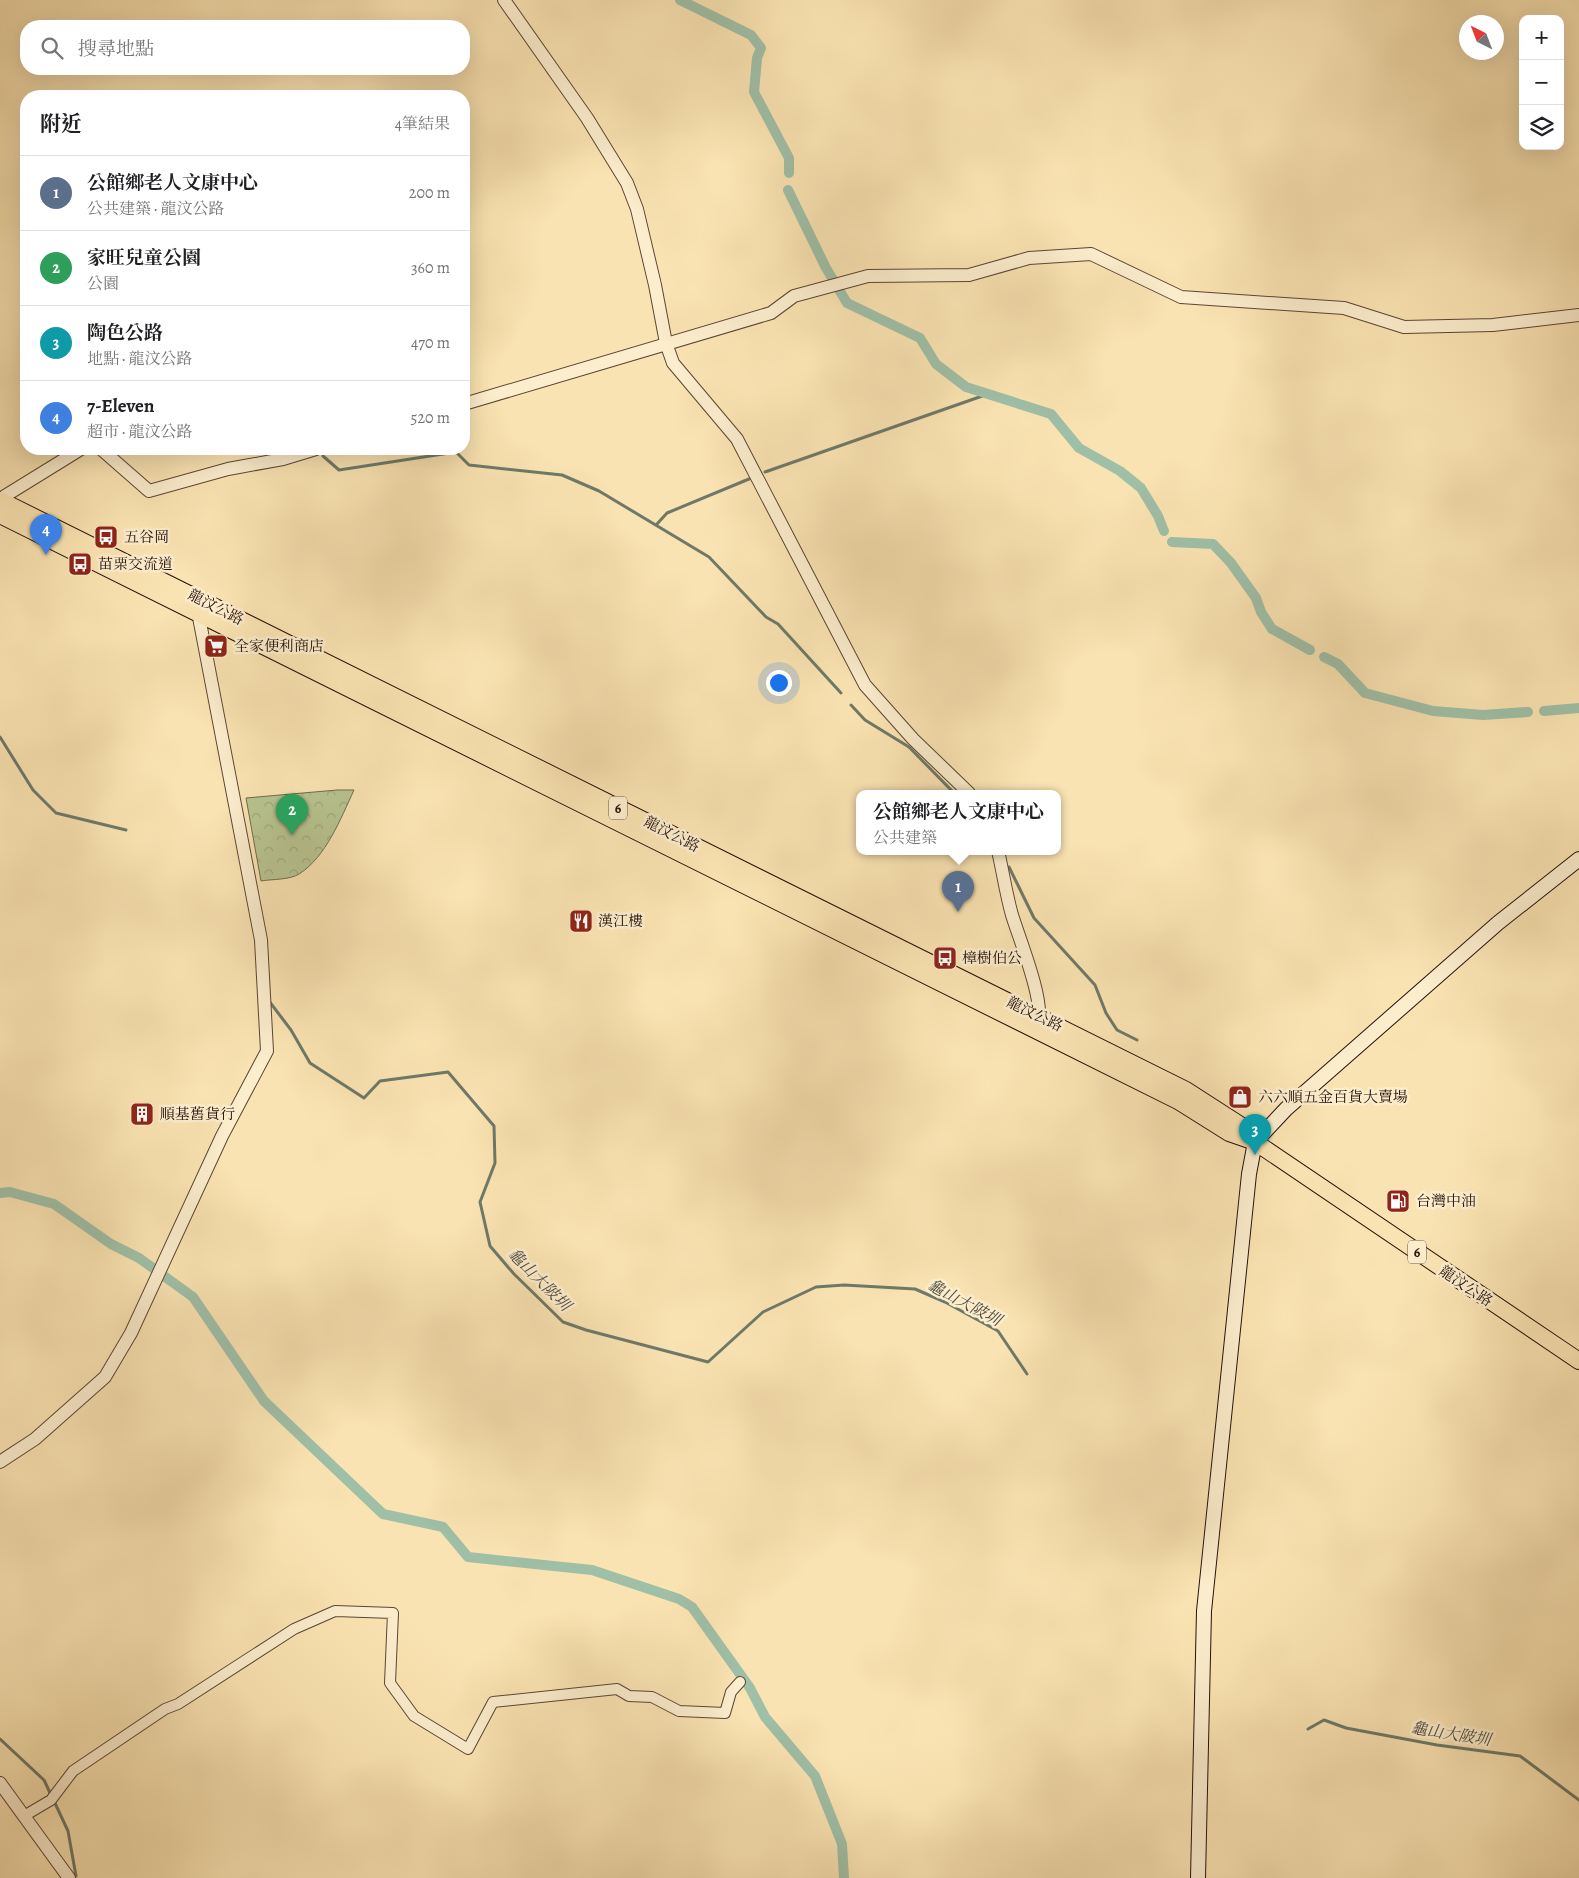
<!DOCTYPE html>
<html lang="zh-TW">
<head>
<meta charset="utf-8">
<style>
	body { margin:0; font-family:Alegreya,"Noto Serif TC",serif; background:#f2f2f2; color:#202124 }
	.controls { position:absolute; right:15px; top:15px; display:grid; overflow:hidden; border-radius:10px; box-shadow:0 5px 20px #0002 }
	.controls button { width:45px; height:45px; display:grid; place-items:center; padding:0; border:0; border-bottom:1px solid #e0e0e0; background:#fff; color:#202124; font:25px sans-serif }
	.compass { position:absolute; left:1459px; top:15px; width:45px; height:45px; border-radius:50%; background:#fff; box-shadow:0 5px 20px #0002; rotate:318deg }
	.you { position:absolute; left:778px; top:682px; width:18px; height:18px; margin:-12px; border:4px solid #fff; border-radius:50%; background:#1a73e8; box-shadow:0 0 0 8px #1a73e833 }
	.badge { display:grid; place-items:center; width:32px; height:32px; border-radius:50%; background:#8f2418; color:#fff; font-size:16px; font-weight:700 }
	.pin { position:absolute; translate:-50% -41px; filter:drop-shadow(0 1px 2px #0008) }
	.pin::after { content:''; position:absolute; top:26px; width:18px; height:15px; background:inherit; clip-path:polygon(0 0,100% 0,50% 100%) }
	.popup { position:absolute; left:856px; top:790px; width:205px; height:65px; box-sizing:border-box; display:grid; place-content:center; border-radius:10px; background:#fff; filter:drop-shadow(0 1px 4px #0005); font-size:16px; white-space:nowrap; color:#757577 }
	.popup b { font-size:19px; color:#202124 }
	.popup::after { content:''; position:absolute; left:50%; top:100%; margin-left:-10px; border:10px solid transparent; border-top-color:#fff }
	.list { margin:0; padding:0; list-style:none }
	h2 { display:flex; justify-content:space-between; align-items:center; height:65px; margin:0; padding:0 20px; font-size:21px }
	h2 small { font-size:16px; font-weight:400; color:#757577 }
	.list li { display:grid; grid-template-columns:32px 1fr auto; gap:15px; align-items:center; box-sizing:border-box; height:75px; padding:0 20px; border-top:1px solid #e0e0e0 }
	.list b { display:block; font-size:19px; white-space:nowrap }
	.list p { margin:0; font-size:16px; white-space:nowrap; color:#757577 }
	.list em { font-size:16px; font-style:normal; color:#757577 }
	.icon { flex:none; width:28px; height:28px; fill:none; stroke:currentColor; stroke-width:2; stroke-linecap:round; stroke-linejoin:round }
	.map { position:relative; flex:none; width:1579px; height:1878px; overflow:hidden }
	.search { position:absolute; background:#fff; box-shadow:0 5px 20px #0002; left:20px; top:20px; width:450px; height:55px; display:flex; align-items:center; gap:12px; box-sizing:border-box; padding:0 18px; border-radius:20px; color:#757577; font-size:19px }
	.panel { position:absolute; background:#fff; box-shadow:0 5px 20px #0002; left:20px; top:90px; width:450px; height:365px; border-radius:20px }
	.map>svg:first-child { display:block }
</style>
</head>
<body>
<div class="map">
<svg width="1579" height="1878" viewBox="0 0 1579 1878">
	<defs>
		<pattern id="park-crowns" width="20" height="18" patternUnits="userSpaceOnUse" patternTransform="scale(1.25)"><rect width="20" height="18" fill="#b8c591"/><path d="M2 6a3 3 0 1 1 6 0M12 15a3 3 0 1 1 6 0" fill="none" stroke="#9ea87c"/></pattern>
	</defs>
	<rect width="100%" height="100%" fill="#fae3b2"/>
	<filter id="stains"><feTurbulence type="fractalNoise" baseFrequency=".004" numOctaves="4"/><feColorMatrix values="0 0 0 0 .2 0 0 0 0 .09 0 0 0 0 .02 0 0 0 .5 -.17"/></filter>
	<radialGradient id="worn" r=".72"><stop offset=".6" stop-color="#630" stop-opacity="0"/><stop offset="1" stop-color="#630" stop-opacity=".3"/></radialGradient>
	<path fill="url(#park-crowns)" stroke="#6e6b4e" d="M337,790H354C341,818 326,857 299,874C290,880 272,879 261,881L246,798Z"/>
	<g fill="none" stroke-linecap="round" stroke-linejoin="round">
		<g stroke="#6e7968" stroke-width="3">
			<path d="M323,456L339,470L456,452L469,465L562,475L599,491L709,557L766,617L778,624L841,693"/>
			<path d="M765,472L988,394"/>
			<path d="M657,524L667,513L749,479"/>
			<path d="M851,705L865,720L909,747L954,793"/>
			<path d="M0,737L33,790L56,813L126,830"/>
			<path d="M1009,867L1034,918L1095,985L1106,1013L1117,1030L1137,1040"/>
			<path d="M269,1001L291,1030L310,1063L364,1098L380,1081L448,1072L494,1126L495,1163L480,1202L490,1246L514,1274L563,1322L586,1330L708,1362L763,1312L816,1287L844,1285L915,1289L945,1302L998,1331L1027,1374"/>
			<path d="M1308,1729L1324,1720L1346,1728L1437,1745L1520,1756L1579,1800"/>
			<path d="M0,1739L44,1780L51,1795"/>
			<path d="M54,1801L68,1831L76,1876"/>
		</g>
		<g stroke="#9fbfa7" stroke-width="10">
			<path d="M680,0L751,35L761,48L757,58L754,92L789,158V173"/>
			<path d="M788,190L826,268L847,303L920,338L936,364L966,387L1051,414L1079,448L1120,471L1141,488L1158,516L1164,531"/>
			<path d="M1172,542L1213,544L1231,563L1256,598L1261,612L1272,629L1310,650"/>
			<path d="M1324,657L1338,664L1365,693L1433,711L1483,715L1528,712"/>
			<path d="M1544,711L1579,708"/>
			<path d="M0,1193L10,1192L54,1204L111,1244L139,1258L193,1297L264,1401L383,1514L443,1527L468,1557L592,1570L679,1599L692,1607L750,1688L765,1717L815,1776L842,1844L844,1878"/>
		</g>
		<g stroke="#5a4634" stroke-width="12">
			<path id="minor" d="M24,1816L51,1800L73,1771L165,1709L178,1704L294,1629L335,1611L393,1613L390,1683L414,1716L468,1749L493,1702L617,1689L629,1696L652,1697L679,1711L725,1713L731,1692L740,1682"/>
		</g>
		<g stroke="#5a4634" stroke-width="14">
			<g id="tertiary">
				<path d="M504,0L587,118L627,183L637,209L655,285L666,343L673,363L737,439L865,685L913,739L969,793"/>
				<path d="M464,404L771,313L794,296L868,276L969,275L1029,258L1091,254L1181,297L1344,308L1404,327L1493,325L1579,315"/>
				<path d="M101,449L149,491L228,469L283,459L316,449"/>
				<path d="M0,499L81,449"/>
				<path d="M998,851C1003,872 1006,894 1012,915C1019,938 1045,1002 1038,1022"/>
				<path d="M0,1462L35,1439L105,1377L131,1333L222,1136L267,1051L261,940L197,607"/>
				<path d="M0,1783L69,1878"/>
			</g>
		</g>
		<g stroke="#24110a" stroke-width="16">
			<path id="secondary" d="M1198,1878L1204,1611L1249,1174L1255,1142L1286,1109L1498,923L1579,859"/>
		</g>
		<g stroke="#24110a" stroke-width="18">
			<g id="primary">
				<path d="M0,500L1186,1090L1245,1128L1255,1142"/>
				<path d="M0,515L1178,1101L1229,1133L1255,1142L1579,1361"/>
			</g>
		</g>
		<use href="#minor" stroke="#fcedcd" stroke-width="10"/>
		<use href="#tertiary" stroke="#fcedcd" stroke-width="12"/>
		<use href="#secondary" stroke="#fcedcd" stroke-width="14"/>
		<use href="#primary" stroke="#fae3b2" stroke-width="16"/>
	</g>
	<defs>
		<g id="bus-square" transform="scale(1.25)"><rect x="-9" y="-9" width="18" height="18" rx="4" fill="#8f2418" stroke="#fcedcd"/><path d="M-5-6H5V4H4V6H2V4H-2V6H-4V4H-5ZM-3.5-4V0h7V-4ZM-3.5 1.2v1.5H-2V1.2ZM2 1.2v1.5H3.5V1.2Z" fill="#fff"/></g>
		<g id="supermarket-square" transform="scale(1.25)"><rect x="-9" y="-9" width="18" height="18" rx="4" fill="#8f2418" stroke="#fcedcd"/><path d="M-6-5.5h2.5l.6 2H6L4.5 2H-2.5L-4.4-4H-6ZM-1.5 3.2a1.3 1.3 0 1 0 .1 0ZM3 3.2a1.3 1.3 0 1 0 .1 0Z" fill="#fff"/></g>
		<g id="restaurant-square" transform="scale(1.25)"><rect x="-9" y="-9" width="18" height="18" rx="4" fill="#8f2418" stroke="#fcedcd"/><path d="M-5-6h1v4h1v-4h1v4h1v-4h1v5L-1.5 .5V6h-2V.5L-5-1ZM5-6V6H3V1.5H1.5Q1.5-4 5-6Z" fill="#fff"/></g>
		<g id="shop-square" transform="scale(1.25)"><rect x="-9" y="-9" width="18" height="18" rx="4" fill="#8f2418" stroke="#fcedcd"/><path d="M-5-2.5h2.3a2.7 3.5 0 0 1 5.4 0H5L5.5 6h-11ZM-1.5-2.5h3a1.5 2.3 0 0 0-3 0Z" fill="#fff"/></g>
		<g id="building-square" transform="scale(1.25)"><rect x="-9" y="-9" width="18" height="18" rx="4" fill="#8f2418" stroke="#fcedcd"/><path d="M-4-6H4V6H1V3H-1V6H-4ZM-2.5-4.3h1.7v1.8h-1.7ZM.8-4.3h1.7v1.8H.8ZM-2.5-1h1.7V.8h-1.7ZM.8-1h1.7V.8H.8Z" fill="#fff"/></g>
		<g id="fuel-square" transform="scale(1.25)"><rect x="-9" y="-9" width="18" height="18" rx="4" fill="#8f2418" stroke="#fcedcd"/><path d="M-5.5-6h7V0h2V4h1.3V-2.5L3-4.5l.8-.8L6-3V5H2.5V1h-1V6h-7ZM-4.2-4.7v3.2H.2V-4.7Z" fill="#fff"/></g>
	</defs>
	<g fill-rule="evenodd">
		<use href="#bus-square" x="106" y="537"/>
		<use href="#bus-square" x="80" y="564"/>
		<use href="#supermarket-square" x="216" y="646"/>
		<use href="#restaurant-square" x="581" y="921"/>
		<use href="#bus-square" x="945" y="958"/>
		<use href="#shop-square" x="1240" y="1097"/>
		<use href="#building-square" x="142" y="1114"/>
		<use href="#fuel-square" x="1398" y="1201"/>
	</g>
	<g text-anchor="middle" stroke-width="5" stroke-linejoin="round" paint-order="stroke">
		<g fill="#fcedcd" stroke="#655344" stroke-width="1">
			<rect x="609" y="796.5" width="18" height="23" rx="4"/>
			<rect x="1408" y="1240.5" width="18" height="23" rx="4"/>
		</g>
		<g font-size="14" font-weight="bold" fill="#24110a">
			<text x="618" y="813">6</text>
			<text x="1417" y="1257">6</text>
		</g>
		<g font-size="15" fill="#24110a" stroke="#fcedcd" text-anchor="start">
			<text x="124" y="542">五谷岡</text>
			<text x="98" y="569">苗栗交流道</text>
			<text x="234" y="651">全家便利商店</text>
			<text x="598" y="926">漢江樓</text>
			<text x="962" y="963">樟樹伯公</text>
			<text x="1258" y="1102">六六順五金百貨大賣場</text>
			<text x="160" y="1119">順基舊貨行</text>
			<text x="1416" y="1206">台灣中油</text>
		</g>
		<g font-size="15" fill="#24110a" stroke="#fcedcd">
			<text transform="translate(216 607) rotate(27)" y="5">龍汶公路</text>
			<text transform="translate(672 834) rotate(27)" y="5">龍汶公路</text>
			<text transform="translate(1035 1014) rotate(26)" y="5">龍汶公路</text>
			<text transform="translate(1466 1286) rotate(34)" y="5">龍汶公路</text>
		</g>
		<g font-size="16" font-style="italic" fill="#4f4e41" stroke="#fcedcd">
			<text transform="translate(540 1279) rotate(45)" y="6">龜山大陂圳</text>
			<text transform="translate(965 1302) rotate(28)" y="6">龜山大陂圳</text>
			<text transform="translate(1451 1733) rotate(9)" y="6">龜山大陂圳</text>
		</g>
	</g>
	<rect width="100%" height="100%" filter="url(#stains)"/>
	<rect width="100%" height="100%" fill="url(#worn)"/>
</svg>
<div class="controls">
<button>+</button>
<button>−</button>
<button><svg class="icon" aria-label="layers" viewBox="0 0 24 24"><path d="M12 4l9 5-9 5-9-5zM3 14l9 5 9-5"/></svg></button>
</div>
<svg class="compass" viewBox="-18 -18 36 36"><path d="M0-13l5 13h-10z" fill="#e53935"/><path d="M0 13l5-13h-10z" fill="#757577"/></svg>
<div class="you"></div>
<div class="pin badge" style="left:958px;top:912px;background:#5c6f8a">1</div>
<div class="popup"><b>公館鄉老人文康中心</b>公共建築</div>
<div class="pin badge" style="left:292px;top:835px;background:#2e9e5b">2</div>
<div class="pin badge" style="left:1255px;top:1155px;background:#0f9aa8">3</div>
<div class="pin badge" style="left:46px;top:555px;background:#3f7fe0">4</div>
<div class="search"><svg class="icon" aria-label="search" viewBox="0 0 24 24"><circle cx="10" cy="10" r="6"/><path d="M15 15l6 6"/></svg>搜尋地點</div>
<section class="panel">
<h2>附近<small>4筆結果</small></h2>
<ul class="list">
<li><span class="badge" style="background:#5c6f8a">1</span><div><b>公館鄉老人文康中心</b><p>公共建築 · 龍汶公路</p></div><em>200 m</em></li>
<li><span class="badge" style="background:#2e9e5b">2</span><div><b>家旺兒童公園</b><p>公園</p></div><em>360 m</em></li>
<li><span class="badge" style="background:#0f9aa8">3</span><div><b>陶色公路</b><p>地點 · 龍汶公路</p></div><em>470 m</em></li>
<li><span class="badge" style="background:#3f7fe0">4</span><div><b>7-Eleven</b><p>超市 · 龍汶公路</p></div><em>520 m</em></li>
</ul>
</section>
</div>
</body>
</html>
